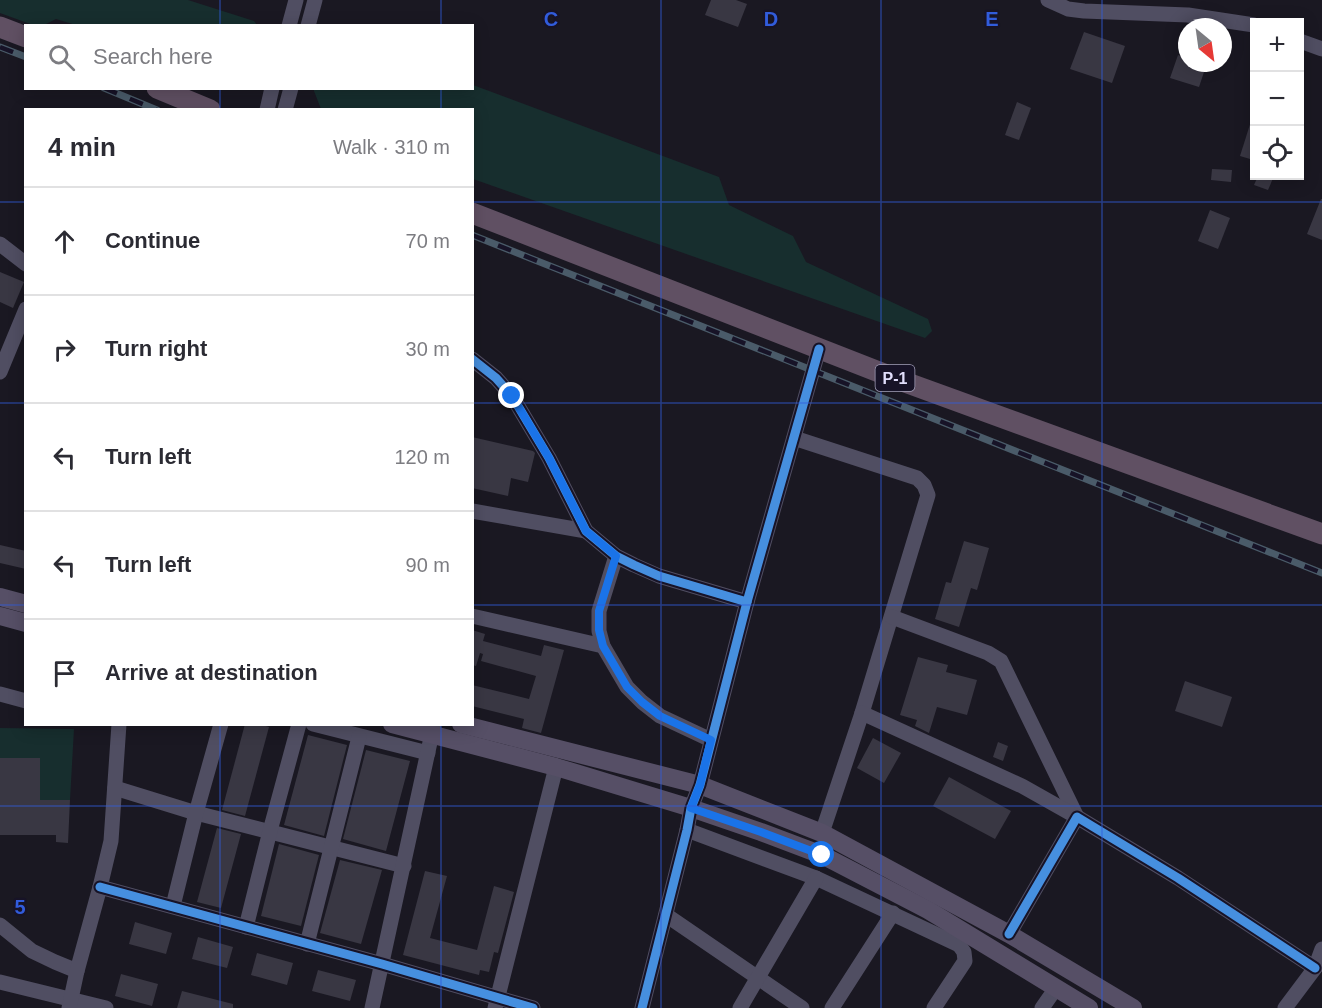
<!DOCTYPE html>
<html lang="en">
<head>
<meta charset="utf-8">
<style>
	body { margin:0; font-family:Arial,sans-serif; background:#f7f7f7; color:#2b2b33 }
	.controls { position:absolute; right:18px; top:18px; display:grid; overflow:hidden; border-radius:0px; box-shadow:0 3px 15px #0003 }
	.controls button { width:54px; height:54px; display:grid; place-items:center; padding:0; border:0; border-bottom:2px solid #e1e1e2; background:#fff; color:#2b2b33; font:30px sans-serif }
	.compass { position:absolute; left:1178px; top:18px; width:54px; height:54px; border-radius:50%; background:#fff; box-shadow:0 3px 15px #0003; rotate:151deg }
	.stop { position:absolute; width:18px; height:18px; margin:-14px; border:4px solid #1a73e8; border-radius:50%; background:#fff }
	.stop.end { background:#1a73e8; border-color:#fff; box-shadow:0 2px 6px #0008 }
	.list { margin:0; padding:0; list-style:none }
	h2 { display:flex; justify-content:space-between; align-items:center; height:78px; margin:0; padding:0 24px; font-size:26px }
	h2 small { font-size:20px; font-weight:400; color:#7c7c81 }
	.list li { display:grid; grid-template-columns:39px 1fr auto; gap:18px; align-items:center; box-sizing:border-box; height:108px; padding:0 24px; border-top:2px solid #e1e1e2 }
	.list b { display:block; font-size:22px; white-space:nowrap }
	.list em { font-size:20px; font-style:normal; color:#7c7c81 }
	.icon { flex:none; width:33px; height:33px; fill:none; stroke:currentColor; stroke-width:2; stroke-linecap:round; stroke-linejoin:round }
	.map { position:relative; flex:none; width:1322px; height:1008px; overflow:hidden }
	.search { position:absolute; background:#fff; box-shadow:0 3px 15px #0003; left:24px; top:24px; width:450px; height:66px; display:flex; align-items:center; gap:15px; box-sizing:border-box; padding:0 21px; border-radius:0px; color:#7c7c81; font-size:22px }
	.panel { position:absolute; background:#fff; box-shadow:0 3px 15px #0003; left:24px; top:108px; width:450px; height:618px; border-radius:0px }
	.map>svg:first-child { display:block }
</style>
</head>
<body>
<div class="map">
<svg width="1322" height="1008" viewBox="0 0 1322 1008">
	<rect width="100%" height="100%" fill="#1a1822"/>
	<g fill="#172e2e">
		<path d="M0,0H188L254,21L257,25L79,26L56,19L44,25H33L0,13Z"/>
		<path d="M473,85L719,177L729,205L793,236L806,262L928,319L932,331L925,338L473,179L472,110L321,109L314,91V88H472Z"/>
		<path d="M0,728L74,729L70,800H0L40,788V759L0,758Z"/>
	</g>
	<g fill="#393743">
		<path d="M711,0H736L747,4L738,27L705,15Z"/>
		<path d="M1084,32L1125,46L1112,83L1070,69Z"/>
		<path d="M1178,55L1187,58V63H1207L1199,87L1170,78Z"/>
		<path d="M1017,102L1031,108L1019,140L1005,135Z"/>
		<path d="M1252,118H1254V147L1250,159L1240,156Z"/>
		<path d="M1212,169L1232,170L1231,182L1211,180Z"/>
		<path d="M1258,176H1274L1268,190L1254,185Z"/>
		<path d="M1321,199H1322V240L1307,234Z"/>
		<path d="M1210,210L1230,218L1218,249L1198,241Z"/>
		<path d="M0,272L24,282L13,308L0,302Z"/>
		<path d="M472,437L533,451L535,453L528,482L511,478L508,496L472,488Z"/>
		<path d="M964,541L989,548L977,590L971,588L959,627L935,619L946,582L951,583Z"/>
		<path d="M0,545L26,551V569L0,563Z"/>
		<path d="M472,630L485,634L483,641L541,656L544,645L564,650L541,733L522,728L524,719L472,706V685L529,699L536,676L481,661L483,654L480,653L476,666L472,665Z"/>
		<path d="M918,657L948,665L946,672L977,680L967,715L937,707L929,733L915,726L917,720L900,715Z"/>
		<path d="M1185,681L1232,697L1222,727L1175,711Z"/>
		<path d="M245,724H259L269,727L245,816L222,810Z"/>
		<path d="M308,735L347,745L324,836L284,825Z"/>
		<path d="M873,738L901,753L884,783L857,768Z"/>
		<path d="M998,742L1008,746L1003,761L993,757Z"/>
		<path d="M366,750L410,761L386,851L343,839Z"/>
		<path d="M0,758H40V800H70L68,843L56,842V835H0Z"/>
		<path d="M949,777L1011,811L995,839L933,806Z"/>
		<path d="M217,828L241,834L221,908L197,902Z"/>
		<path d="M279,844L319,855L301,926L261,916Z"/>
		<path d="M340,860L382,870L361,944L320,933Z"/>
		<path d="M425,871L447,876L430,938L477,950L494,886L514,892L498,953L494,952L489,972L480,970L479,975L403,955Z"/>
		<path d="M135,922L172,933L166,954L129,944Z"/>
		<path d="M198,937L233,947L227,968L192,959Z"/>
		<path d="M257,953L293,963L287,985L251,975Z"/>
		<path d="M318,970L356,980L350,1001L312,991Z"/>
		<path d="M121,974L158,984L152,1006L115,996Z"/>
		<path d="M182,991L233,1004V1008H177Z"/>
	</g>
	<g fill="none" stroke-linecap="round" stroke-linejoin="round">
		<g stroke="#504e62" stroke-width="15">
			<path d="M1048,0L1068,9L1084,11L1188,15L1254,25"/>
			<path d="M289,26L296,0"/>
			<path d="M308,26L315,0"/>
			<path d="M1300,41L1322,49"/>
			<path d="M267,110L272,88"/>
			<path d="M285,110L291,88"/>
			<path d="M0,244L26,264"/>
			<path d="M472,359L496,378L512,396L549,458L586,531L616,556L634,565L659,576L747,602"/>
			<path d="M0,372L26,309"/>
			<path d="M794,438L917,478L924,485L928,495L862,713"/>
			<path d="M472,511L586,531"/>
			<path d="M616,556L599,611V631L603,646L627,687L642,702L660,716L711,740"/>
			<path d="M472,616L603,646"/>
			<path d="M892,617L988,653L1001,661L1077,817"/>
			<path d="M0,694L26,701"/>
			<path d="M313,724L428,753"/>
			<path d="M115,788L196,813L404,866"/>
			<path d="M687,830L816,878L959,945L964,952L965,961L934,1008"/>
			<path d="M822,833L862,713L1022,786L1077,817"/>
			<path d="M100,887L382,964L533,1008"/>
			<path d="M173,906L196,813L221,724"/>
			<path d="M666,915L802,1008"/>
			<path d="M0,925L32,951L55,962L77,971"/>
			<path d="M246,927L270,831L299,724"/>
			<path d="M1009,934L1077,817L1178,878L1315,968"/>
			<path d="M307,944L359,737"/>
			<path d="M0,982L106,1008"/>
			<path d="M69,1008L77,971L100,887L111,841L119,724"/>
			<path d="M372,1008L434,724"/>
			<path d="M495,1008L556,767"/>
			<path d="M642,1008L687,830L691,808L700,785L747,602L819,349"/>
			<path d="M740,1008L816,878"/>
			<path d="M832,1008L893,913"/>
			<path d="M1042,1008L1056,988"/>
			<path d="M1285,1008L1315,968L1322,949"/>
		</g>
		<g stroke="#564f66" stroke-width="18">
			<path d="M0,597L26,604"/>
			<path d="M0,616L26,623"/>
			<path d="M392,724L556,767L691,808L761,832L822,855L928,910L1089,1008"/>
			<path d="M461,724L700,785L822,833L1009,934L1133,1008"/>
		</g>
		<g stroke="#605063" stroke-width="21">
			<path d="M0,27L26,37"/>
			<path d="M157,88L210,110"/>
			<path d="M472,213L902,381L1322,534"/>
		</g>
		<g stroke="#4a5b69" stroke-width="7">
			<g id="rail">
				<path d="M0,47L26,57"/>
				<path d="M104,88L157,110"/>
				<path d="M472,235L1322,573"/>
			</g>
		</g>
		<use href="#rail" stroke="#171327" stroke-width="4.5" stroke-dasharray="14" stroke-linecap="butt"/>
		<g stroke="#171327" stroke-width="13">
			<g id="cycleway">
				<path d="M472,359L496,378L512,396L549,458L586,531L616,556L634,565L659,576L747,602"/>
				<path d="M100,887L382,964L533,1008"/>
				<path d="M1009,934L1077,817L1178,878L1315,968"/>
				<path d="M642,1008L687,830L691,808L700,785L747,602L819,349"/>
			</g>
		</g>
		<use href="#cycleway" stroke="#468fdf" stroke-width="9"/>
	</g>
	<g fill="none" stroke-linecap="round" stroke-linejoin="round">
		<path stroke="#1a73e8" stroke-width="8" d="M512,396L549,458L586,531L616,556L599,611V630L603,646L627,687L642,702L660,716L711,740L700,785L691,808L761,832L822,855"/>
	</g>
	<path fill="none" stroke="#315cdc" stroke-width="1.5" stroke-opacity="0.55" d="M220,0V26M441,0V26M661,0V1008M881,0V1008M1102,0V1008M220,88V110M441,88V110M0,202H26M472,202H1322M0,403H26M472,403H1322M0,605H26M472,605H1322M220,724V1008M441,724V1008M0,806H1322"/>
	<g text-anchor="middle" stroke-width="4.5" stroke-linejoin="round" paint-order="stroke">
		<rect fill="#171327" stroke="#a4a1bb" stroke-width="1.5" x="875.5" y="365" width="39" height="26" rx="4.5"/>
		<g font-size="16" font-weight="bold" fill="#e1defb">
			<text x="895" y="384">P-1</text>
		</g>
	</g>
	<g font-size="20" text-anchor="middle" font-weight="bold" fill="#315cdc" stroke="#171327" stroke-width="4.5" stroke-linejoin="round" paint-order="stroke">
		<text x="551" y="26">C</text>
		<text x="771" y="26">D</text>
		<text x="992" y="26">E</text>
		<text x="20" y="914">5</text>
	</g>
</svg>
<div class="controls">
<button>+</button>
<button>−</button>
<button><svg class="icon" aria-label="locate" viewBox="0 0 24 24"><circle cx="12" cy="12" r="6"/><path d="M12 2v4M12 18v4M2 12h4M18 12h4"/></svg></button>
</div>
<svg class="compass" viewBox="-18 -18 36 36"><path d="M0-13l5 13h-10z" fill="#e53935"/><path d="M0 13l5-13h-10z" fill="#7c7c81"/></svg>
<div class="stop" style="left:822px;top:855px"></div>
<div class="stop end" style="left:512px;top:396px"></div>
<div class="search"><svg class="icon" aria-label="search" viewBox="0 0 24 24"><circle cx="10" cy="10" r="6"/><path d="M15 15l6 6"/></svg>Search here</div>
<section class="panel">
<h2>4 min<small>Walk · 310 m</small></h2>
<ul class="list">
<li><svg class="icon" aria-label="ahead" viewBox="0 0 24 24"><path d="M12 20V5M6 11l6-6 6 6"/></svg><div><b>Continue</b></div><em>70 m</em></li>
<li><svg class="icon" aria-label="right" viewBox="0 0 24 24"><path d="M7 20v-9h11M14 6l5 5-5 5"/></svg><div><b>Turn right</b></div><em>30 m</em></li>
<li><svg class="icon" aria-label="left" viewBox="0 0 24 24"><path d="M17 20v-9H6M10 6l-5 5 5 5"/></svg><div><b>Turn left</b></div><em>120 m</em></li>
<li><svg class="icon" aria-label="left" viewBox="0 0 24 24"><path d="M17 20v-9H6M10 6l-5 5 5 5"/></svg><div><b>Turn left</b></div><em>90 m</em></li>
<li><svg class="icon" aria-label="arrive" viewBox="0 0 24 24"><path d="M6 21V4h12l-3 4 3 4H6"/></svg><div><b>Arrive at destination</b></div></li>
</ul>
</section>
</div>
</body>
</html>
